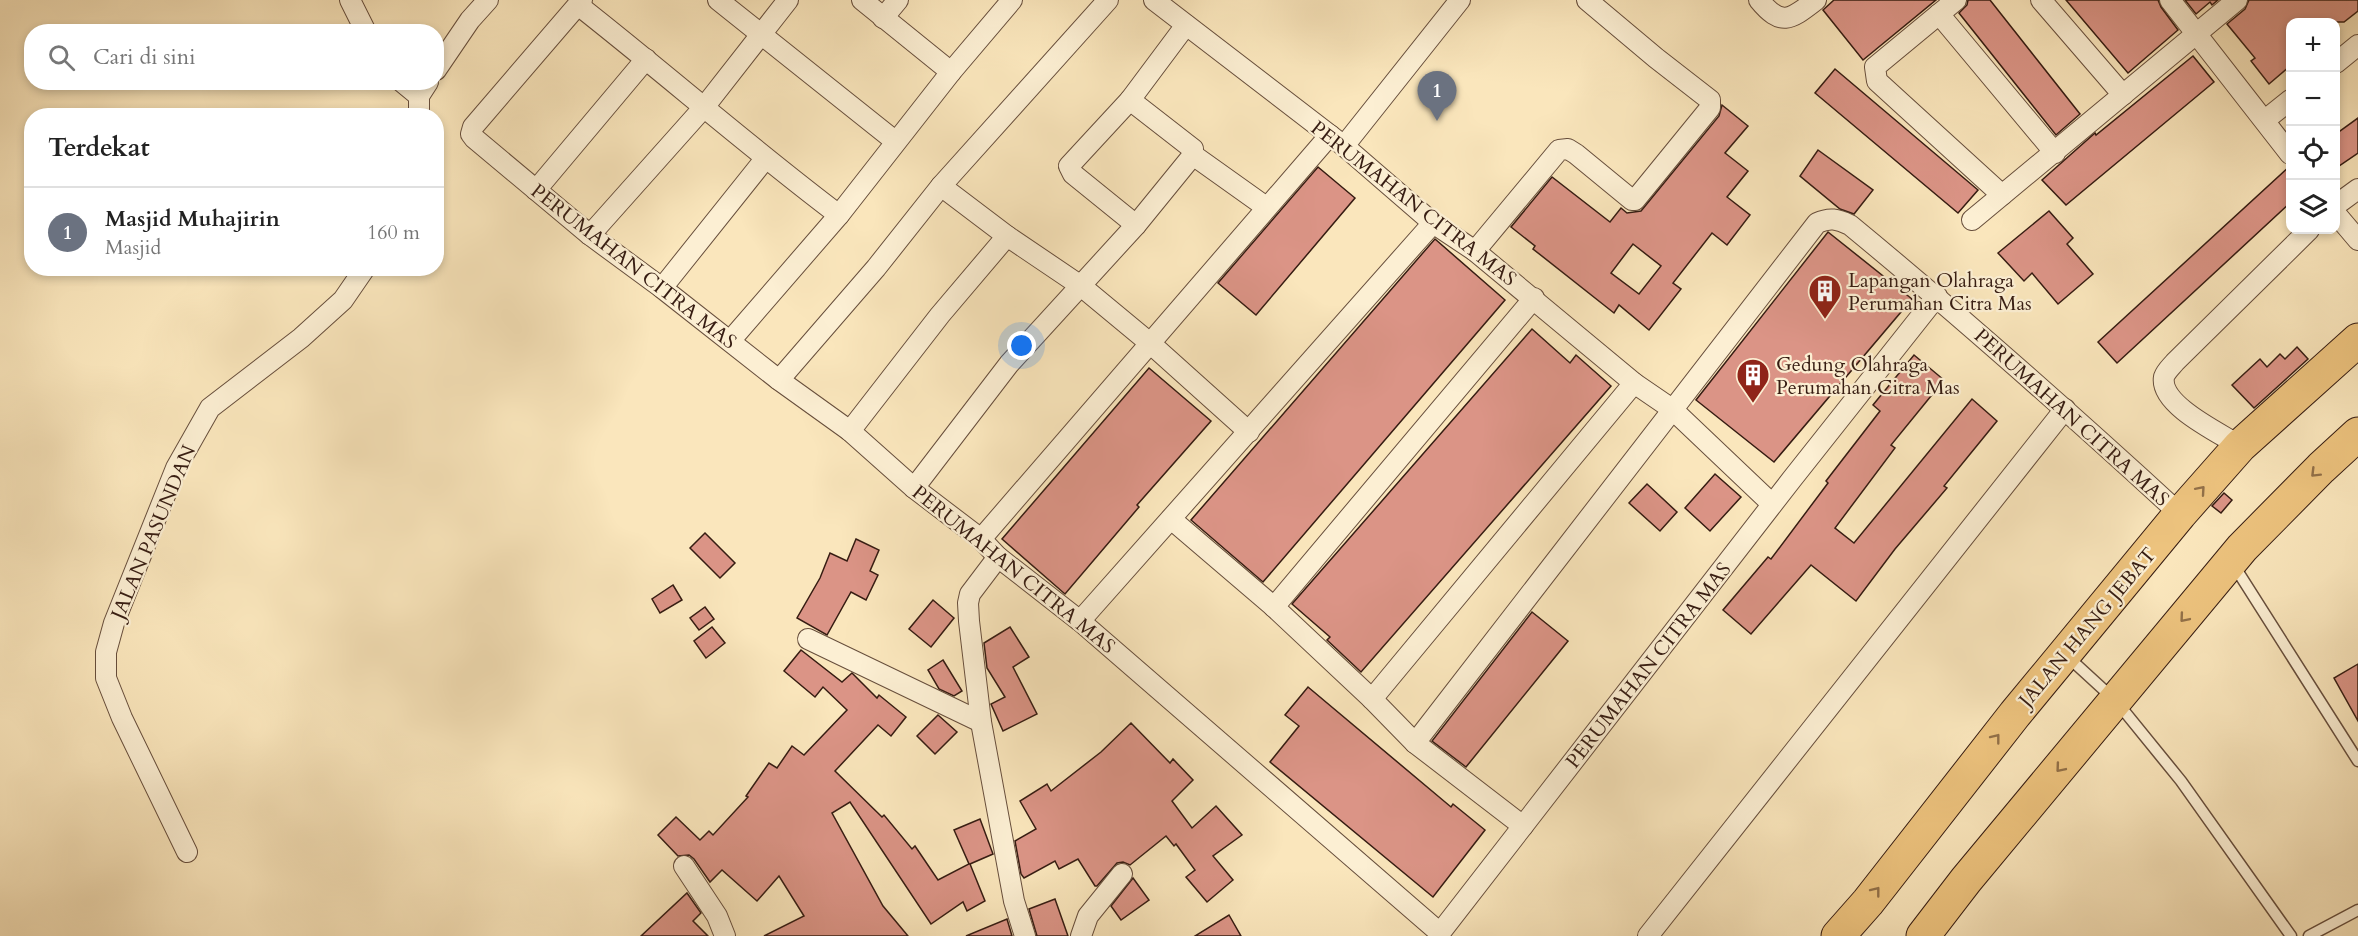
<!DOCTYPE html>
<html lang="id">
<head>
<meta charset="utf-8">
<style>
	body { margin:0; font-family:Cardo,serif; background:#f6f6f6; color:#222 }
	.controls { position:absolute; right:18px; top:18px; display:grid; overflow:hidden; border-radius:12px; box-shadow:0 3px 9px #0003 }
	.controls button { width:54px; height:54px; display:grid; place-items:center; padding:0; border:0; border-bottom:2px solid #e0e0e0; background:#fff; color:#222; font:30px sans-serif }
	.you { position:absolute; left:1022px; top:346px; width:21px; height:21px; margin:-15px; border:4px solid #fff; border-radius:50%; background:#1a73e8; box-shadow:0 0 0 9px #1a73e833 }
	.badge { display:grid; place-items:center; width:39px; height:39px; border-radius:50%; background:#d93025; color:#fff; font-size:20px; font-weight:700 }
	.pin { position:absolute; translate:-50% -50px; filter:drop-shadow(0 2px 3px #0008) }
	.pin::after { content:''; position:absolute; top:32px; width:21px; height:18px; background:inherit; clip-path:polygon(0 0,100% 0,50% 100%) }
	.list { margin:0; padding:0; list-style:none }
	h2 { display:flex; justify-content:space-between; align-items:center; height:78px; margin:0; padding:0 24px; font-size:26px }
	h2 small { font-size:20px; font-weight:400; color:#767676 }
	.list li { display:grid; grid-template-columns:39px 1fr auto; gap:18px; align-items:center; box-sizing:border-box; height:90px; padding:0 24px; border-top:2px solid #e0e0e0 }
	.list b { display:block; font-size:22px; white-space:nowrap }
	.list p { margin:0; font-size:20px; white-space:nowrap; color:#767676 }
	.list em { font-size:20px; font-style:normal; color:#767676 }
	.icon { flex:none; width:33px; height:33px; fill:none; stroke:currentColor; stroke-width:2; stroke-linecap:round; stroke-linejoin:round }
	.map { position:relative; flex:none; width:2358px; height:936px; overflow:hidden }
	.search { position:absolute; background:#fff; box-shadow:0 3px 9px #0003; left:24px; top:24px; width:420px; height:66px; display:flex; align-items:center; gap:15px; box-sizing:border-box; padding:0 21px; border-radius:24px; color:#767676; font-size:22px }
	.panel { position:absolute; background:#fff; box-shadow:0 3px 9px #0003; left:24px; top:108px; width:420px; height:168px; border-radius:24px }
	.map>svg:first-child { display:block }
</style>
</head>
<body>
<div class="map">
<svg width="2358" height="936" viewBox="0 0 2358 936">
	<rect width="100%" height="100%" fill="#fae6bc"/>
	<filter id="stains"><feTurbulence type="fractalNoise" baseFrequency=".00333" numOctaves="4"/><feColorMatrix values="0 0 0 0 .2 0 0 0 0 .09 0 0 0 0 .02 0 0 0 .5 -.17"/></filter>
	<radialGradient id="worn" r=".72"><stop offset=".6" stop-color="#630" stop-opacity="0"/><stop offset="1" stop-color="#630" stop-opacity=".3"/></radialGradient>
	<g fill="#db9486" stroke="#361c12" stroke-width="1.5" fill-rule="evenodd">
		<path d="M1834,0H1936L1863,60L1823,10Z"/>
		<path d="M1968,0H1990L2080,114L2056,135L1959,13L1967,5Z"/>
		<path d="M2066,0H2158L2161,7L2178,30L2128,73Z"/>
		<path d="M2185,0H2218L2212,5L2210,2L2196,14Z"/>
		<path d="M2249,0H2358V11L2344,22H2290V66L2269,84L2251,61L2255,58L2227,24L2245,9Z"/>
		<path d="M2193,56L2214,82L2066,205L2042,180L2095,133L2096,135Z"/>
		<path d="M1835,69L1978,190L1958,213L1815,93Z"/>
		<path d="M1722,105L1748,126L1725,153L1748,171L1727,197L1750,215L1727,245L1712,233L1673,283L1681,289L1649,330L1619,305L1614,313L1533,249L1535,246L1511,227L1552,177L1610,222L1621,208L1627,213L1641,211L1719,116ZM1633,244L1661,266L1639,294L1611,273Z"/>
		<path d="M2358,118V153L2336,168V134Z"/>
		<path d="M1818,150L1873,190L1854,214L1840,209L1800,176Z"/>
		<path d="M2290,166V203L2117,363L2098,342Z"/>
		<path d="M1318,167L1355,198L1256,315L1218,283Z"/>
		<path d="M2049,211L2073,238L2067,244L2093,274L2058,304L2032,273L2024,281L1998,253Z"/>
		<path d="M1828,232L1912,299L1774,462L1696,400Z"/>
		<path d="M1435,239L1505,300L1263,582L1191,520Z"/>
		<path d="M1532,329L1570,363L1576,355L1611,386L1361,672L1327,640L1330,637L1292,604Z"/>
		<path d="M2297,347L2308,359L2254,408L2232,385L2260,359L2267,367L2280,354L2285,359Z"/>
		<path d="M1914,355L1944,380L1891,445L1895,448L1835,528L1854,543L1972,399L1997,421L1944,486L1947,488L1895,549L1856,601L1811,565L1751,634L1723,610L1768,557L1771,559L1828,483L1826,481L1880,411L1873,405Z"/>
		<path d="M1149,368L1211,421L1137,505L1139,507L1065,594L1002,539Z"/>
		<path d="M1715,474L1741,497L1710,531L1685,508Z"/>
		<path d="M1647,484L1677,512L1660,531L1629,503Z"/>
		<path d="M2224,493L2232,500L2221,513L2212,506Z"/>
		<path d="M705,533L735,563L720,578L690,548Z"/>
		<path d="M856,539L879,550L870,571L878,575L866,600L851,592L827,635L797,618L820,578L830,553L847,561Z"/>
		<path d="M673,585L682,600L660,613L652,599Z"/>
		<path d="M933,600L954,618L931,647L909,629Z"/>
		<path d="M705,607L714,619L699,630L690,618Z"/>
		<path d="M1532,612L1568,641L1466,767L1432,741Z"/>
		<path d="M712,627L725,643L706,658L694,641Z"/>
		<path d="M1010,627L1029,657L1013,667L1037,714L1003,731L991,704L1005,697L987,668L984,643Z"/>
		<path d="M801,650L842,682L852,673L877,698L879,695L906,717L891,736L878,725L835,771L882,817L884,815L912,849L915,846L938,880L969,864L954,830L980,819L993,854L970,864L985,901L967,911L963,902L931,924L850,802L832,813L883,906L908,936H764L804,916L779,876L757,901L722,870L710,882L694,859L689,855L678,856L658,835L676,817L700,840L709,831L713,835L748,797L746,796L769,763L777,768L792,746L804,755L847,710L823,687L815,697L784,671Z"/>
		<path d="M943,660L962,691L954,696L939,689L928,670Z"/>
		<path d="M2358,664V721L2334,678Z"/>
		<path d="M1308,687L1451,807L1453,804L1485,830L1433,897L1270,762L1299,726L1285,715Z"/>
		<path d="M938,715L957,732L935,754L917,736Z"/>
		<path d="M1131,723L1170,763L1173,759L1193,780L1172,801L1192,828L1216,806L1242,835L1213,856L1233,880L1207,902L1186,877L1195,870L1176,844L1174,846L1166,836L1130,865L1123,862L1117,863L1097,886H1095L1078,859L1059,869L1055,861L1024,878L1021,874L1015,841L1036,829L1020,801L1047,784L1051,791L1101,752Z"/>
		<path d="M1133,878L1149,900L1121,920L1111,906Z"/>
		<path d="M687,893L701,913L693,921L708,936H641Z"/>
		<path d="M1055,899L1068,936H1037L1029,909Z"/>
		<path d="M1229,915L1241,936H1195Z"/>
		<path d="M1007,919L1012,936H966Z"/>
	</g>
	<g fill="none" stroke-linecap="round" stroke-linejoin="round">
		<g stroke="#674e3c" stroke-width="13">
			<g id="service">
				<path d="M2233,564L2358,761"/>
				<path d="M2068,657L2116,701L2181,781L2291,936"/>
				<path d="M2309,936L2358,910"/>
			</g>
		</g>
		<g stroke="#674e3c" stroke-width="22">
			<g id="minor">
				<path d="M350,0L366,32"/>
				<path d="M582,0L473,127L471,134L474,138L590,235L662,288L779,380L850,431L914,488L981,539L998,557L1080,621L1440,933"/>
				<path d="M718,0L895,141"/>
				<path d="M862,0L951,72"/>
				<path d="M1154,0L1344,146L1433,223L1475,251L1634,383L1672,409L1772,504"/>
				<path d="M1759,0C1782,28 1791,19 1816,0"/>
				<path d="M1956,0L1875,67L1877,81L2002,195"/>
				<path d="M2041,0L2123,95"/>
				<path d="M2170,0L2290,154"/>
				<path d="M578,5C666,74 750,148 839,215"/>
				<path d="M1939,14L2055,153"/>
				<path d="M883,18L898,0"/>
				<path d="M2336,63L2358,45"/>
				<path d="M436,70L470,20L488,0"/>
				<path d="M402,82L419,96"/>
				<path d="M1130,100L1193,149V155L1266,207"/>
				<path d="M419,116V96L428,82"/>
				<path d="M2265,120L2290,100"/>
				<path d="M1344,146L1460,0"/>
				<path d="M941,186L1007,236L1081,286L1151,344L1249,432"/>
				<path d="M536,190L646,59"/>
				<path d="M2336,205L2358,189"/>
				<path d="M2336,214L2358,240"/>
				<path d="M1972,220L2237,0"/>
				<path d="M1136,225L1073,174L1069,166L1130,100L1186,25"/>
				<path d="M590,235L705,106L788,0"/>
				<path d="M1475,251L1559,150L1568,149L1576,154L1632,200H1635L1710,108V100L1656,58L1587,0"/>
				<path d="M662,288L765,159"/>
				<path d="M730,341L839,215L951,72L1012,0"/>
				<path d="M779,380L876,268L941,186L1108,0"/>
				<path d="M850,431L940,315L1007,236"/>
				<path d="M2240,446C2220,433 2159,405 2164,377C2166,371 2171,367 2175,362L2309,230"/>
				<path d="M914,488L1009,364L1136,225L1193,155"/>
				<path d="M1171,519L1274,607L1372,699L1415,743L1523,826"/>
				<path d="M981,539L1330,135"/>
				<path d="M998,557L970,594L968,603L969,621L981,722L1014,901L1025,936"/>
				<path d="M1274,607L1534,298"/>
				<path d="M1080,621L1433,223"/>
				<path d="M808,639L981,722"/>
				<path d="M1372,699L1634,383"/>
				<path d="M1415,743L1817,223C1830,217 1837,219 1850,225C1963,318 2072,415 2180,514"/>
				<path d="M187,852L122,718L106,678V652L114,623L176,468L210,408L301,338L343,300L365,268"/>
				<path d="M684,866L717,916L725,936"/>
				<path d="M1440,933L1792,479L1937,296"/>
				<path d="M1081,936L1088,916L1122,874"/>
				<path d="M1648,936L2065,409"/>
			</g>
		</g>
		<g stroke="#361c12" stroke-width="35">
			<g id="trunk">
				<path d="M1838,936L1868,902L2015,714L2180,514L2240,446L2358,340"/>
				<path d="M1923,936L1966,880L2242,548L2321,468L2358,434"/>
			</g>
		</g>
		<use href="#service" stroke="#fcefd3" stroke-width="10"/>
		<use href="#minor" stroke="#fcefd3" stroke-width="20"/>
		<use href="#trunk" stroke="#edc37e" stroke-width="33"/>
	</g>
	<defs><path id="oneway-chevron" d="M-2-3.5L2.5 0L-2 3.5" fill="none" stroke-width="1.6" stroke-linecap="round" stroke-linejoin="round" transform="scale(1.5)"/></defs>
	<g stroke="#927048">
		<use href="#oneway-chevron" transform="translate(2315 473) rotate(135)"/>
		<use href="#oneway-chevron" transform="translate(2201 490) rotate(-49)"/>
		<use href="#oneway-chevron" transform="translate(2184 618) rotate(130)"/>
		<use href="#oneway-chevron" transform="translate(1996 738) rotate(-52)"/>
		<use href="#oneway-chevron" transform="translate(2060 768) rotate(130)"/>
		<use href="#oneway-chevron" transform="translate(1876 891) rotate(-52)"/>
	</g>
	<defs>
		<g id="building-pin" transform="scale(1.725)"><path d="M0 17L-7.5 6A9.5 9.5 0 1 1 7.5 6Z" fill="#8f2418" stroke="#fcefd3"/><path d="M-4-6H4V6H1V3H-1V6H-4ZM-2.5-4.3h1.7v1.8h-1.7ZM.8-4.3h1.7v1.8H.8ZM-2.5-1h1.7V.8h-1.7ZM.8-1h1.7V.8H.8Z" fill="#fff"/></g>
	</defs>
	<g fill-rule="evenodd">
		<use href="#building-pin" x="1825" y="291"/>
		<use href="#building-pin" x="1753" y="375"/>
	</g>
	<g text-anchor="middle" stroke-width="4.5" stroke-linejoin="round" paint-order="stroke">
		<g font-size="20" fill="#361c12" stroke="#fcefd3">
			<text transform="translate(1414 203) rotate(38)" y="7">PERUMAHAN CITRA MAS</text>
			<text transform="translate(634 266) rotate(38)" y="7">PERUMAHAN CITRA MAS</text>
			<text transform="translate(2072 417) rotate(42)" y="7">PERUMAHAN CITRA MAS</text>
			<text transform="translate(153 532) rotate(-67)" y="7">JALAN PASUNDAN</text>
			<text transform="translate(1014 569) rotate(39)" y="7">PERUMAHAN CITRA MAS</text>
			<text transform="translate(2087 627) rotate(-50)" y="7">JALAN HANG JEBAT</text>
			<text transform="translate(1648 665) rotate(-52)" y="7">PERUMAHAN CITRA MAS</text>
		</g>
		<g font-size="20" fill="#361c12" stroke="#fcefd3" text-anchor="start">
			<text x="1848" y="287">Lapangan Olahraga<tspan x="1848" dy="23">Perumahan Citra Mas</tspan></text>
			<text x="1776" y="371">Gedung Olahraga<tspan x="1776" dy="23">Perumahan Citra Mas</tspan></text>
		</g>
	</g>
	<rect width="100%" height="100%" filter="url(#stains)"/>
	<rect width="100%" height="100%" fill="url(#worn)"/>
</svg>
<div class="controls">
<button>+</button>
<button>−</button>
<button><svg class="icon" aria-label="locate" viewBox="0 0 24 24"><circle cx="12" cy="12" r="6"/><path d="M12 2v4M12 18v4M2 12h4M18 12h4"/></svg></button>
<button><svg class="icon" aria-label="layers" viewBox="0 0 24 24"><path d="M12 4l9 5-9 5-9-5zM3 14l9 5 9-5"/></svg></button>
</div>
<div class="you"></div>
<div class="pin badge" style="left:1437px;top:121px;background:#6b7280">1</div>
<div class="search"><svg class="icon" aria-label="search" viewBox="0 0 24 24"><circle cx="10" cy="10" r="6"/><path d="M15 15l6 6"/></svg>Cari di sini</div>
<section class="panel">
<h2>Terdekat<small></small></h2>
<ul class="list">
<li><span class="badge" style="background:#6b7280">1</span><div><b>Masjid Muhajirin</b><p>Masjid</p></div><em>160 m</em></li>
</ul>
</section>
</div>
</body>
</html>
